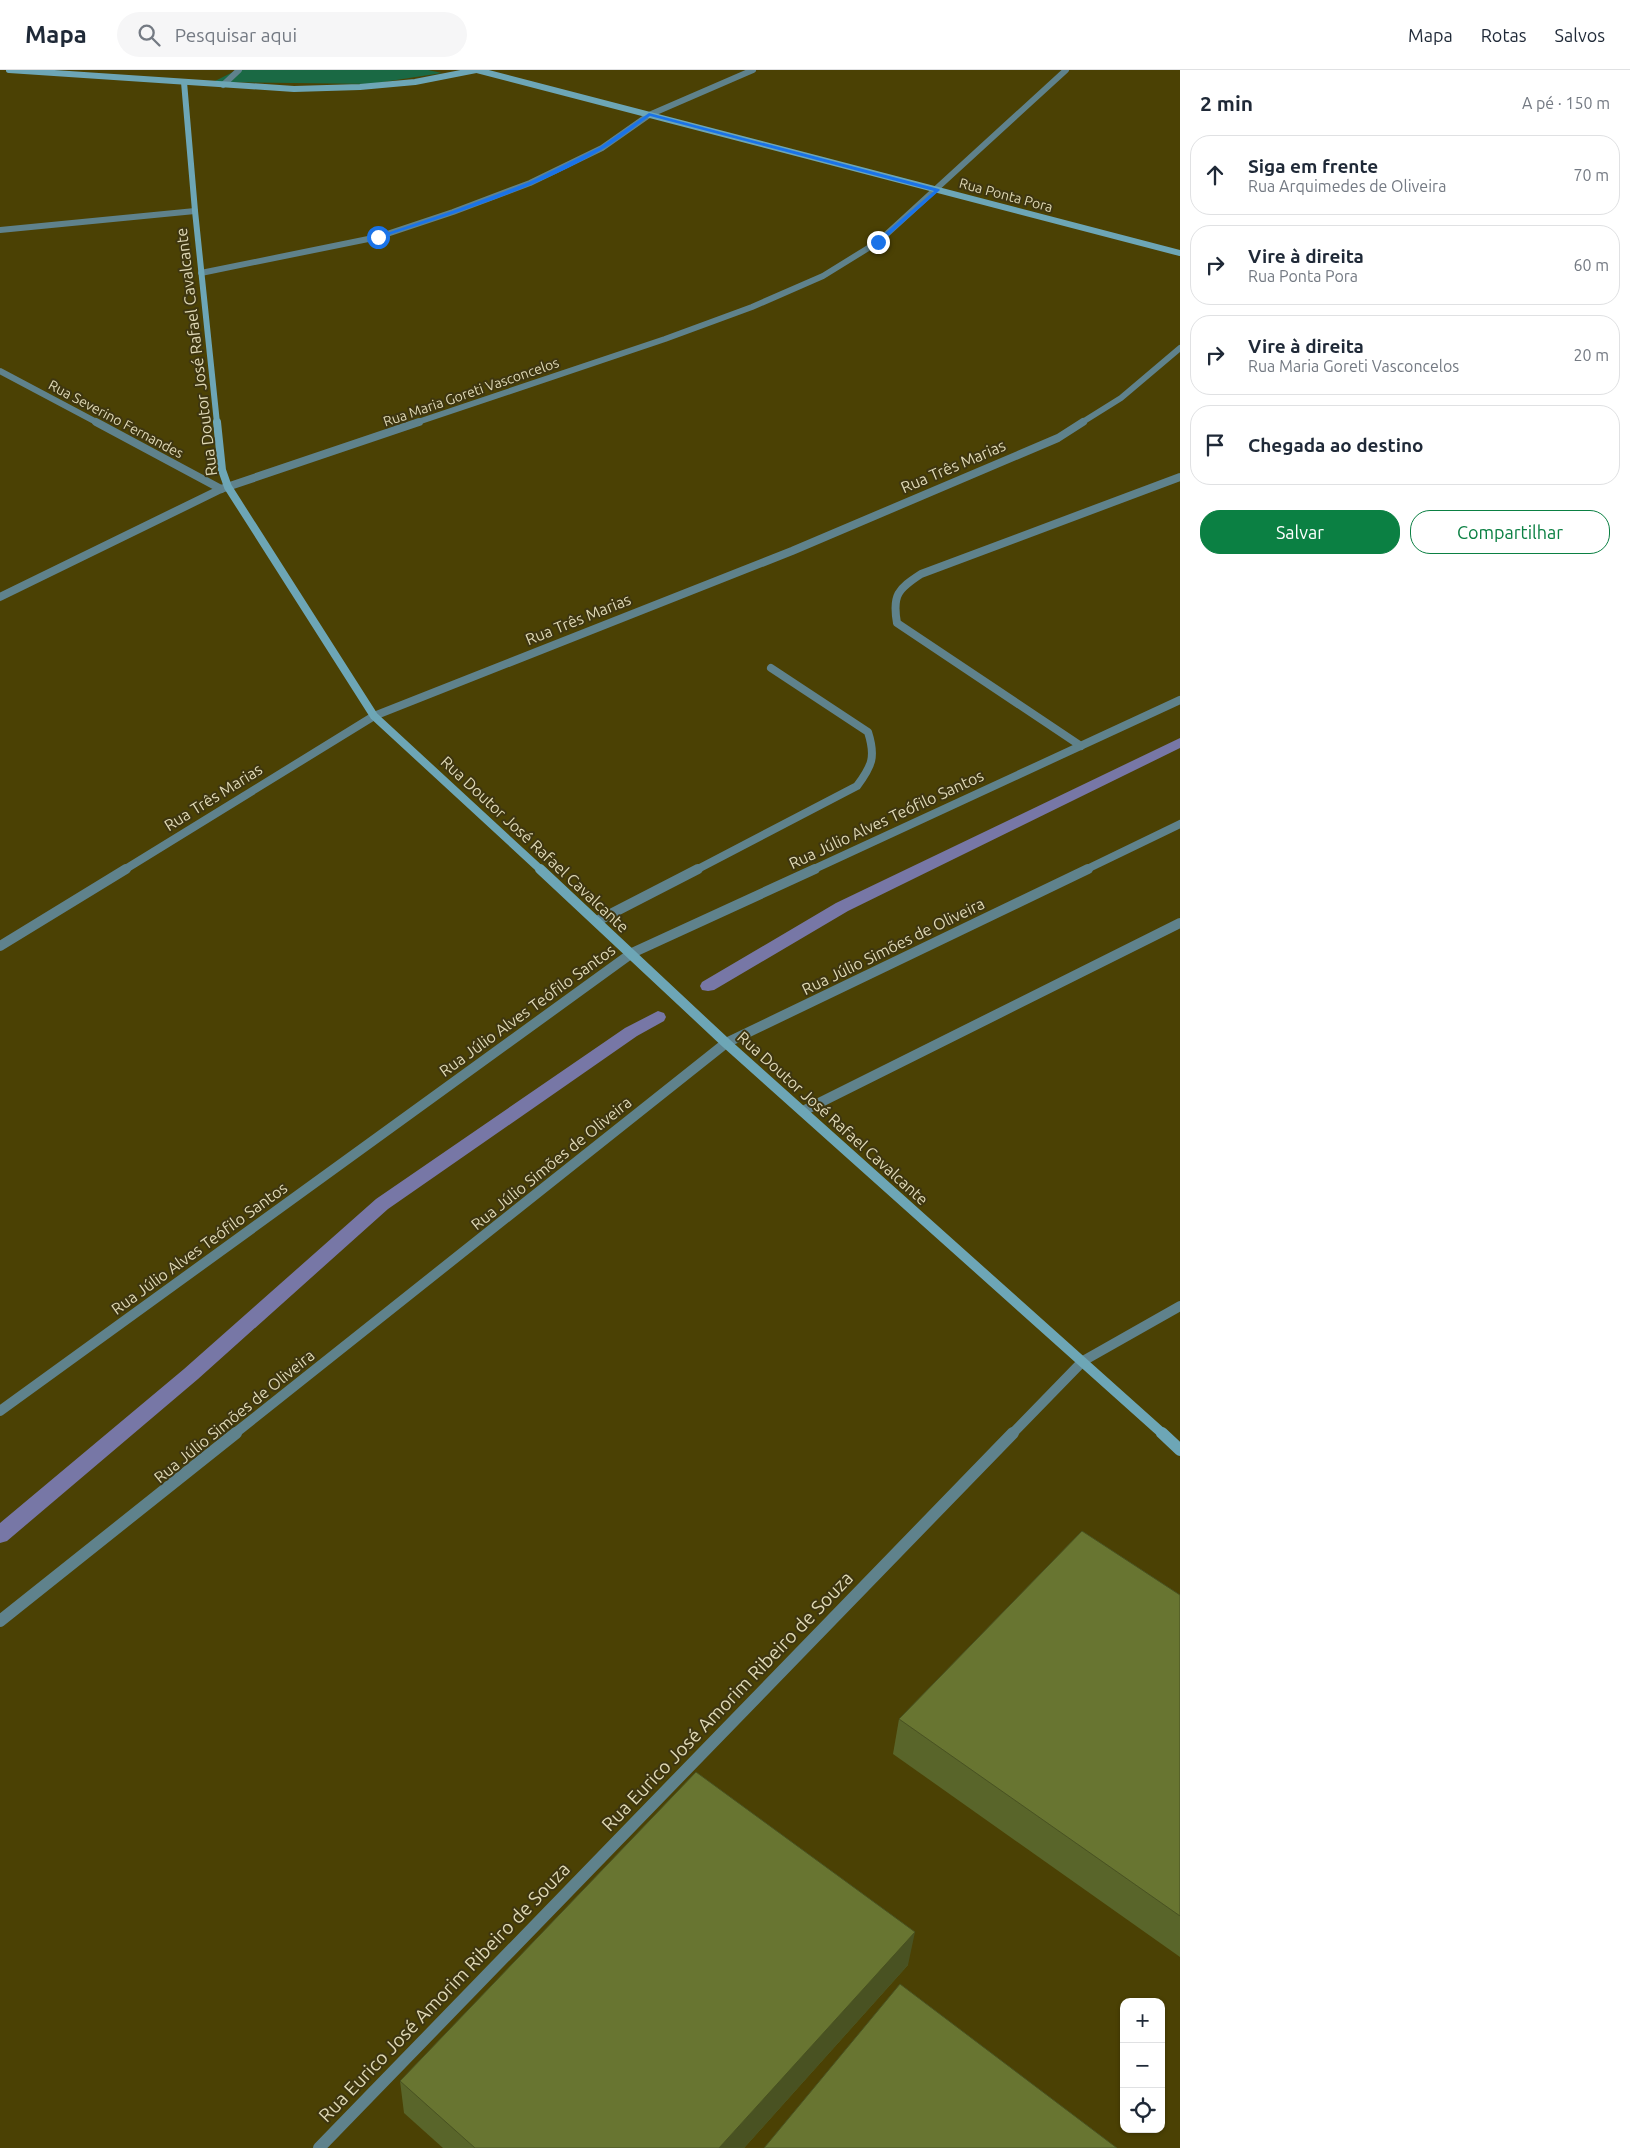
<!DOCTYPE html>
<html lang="pt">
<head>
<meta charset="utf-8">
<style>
	body { margin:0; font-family:Ubuntu,sans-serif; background:#f6f6f7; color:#1f2937 }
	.controls { position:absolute; right:15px; bottom:15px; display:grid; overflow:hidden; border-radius:10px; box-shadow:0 1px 4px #0004 }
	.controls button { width:45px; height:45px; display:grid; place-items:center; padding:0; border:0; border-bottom:1px solid #e0e1e3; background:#fff; color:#1f2937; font:25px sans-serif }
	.stop { position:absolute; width:15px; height:15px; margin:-11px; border:4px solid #1a73e8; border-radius:50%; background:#fff }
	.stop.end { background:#1a73e8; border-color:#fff; box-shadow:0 1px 5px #0008 }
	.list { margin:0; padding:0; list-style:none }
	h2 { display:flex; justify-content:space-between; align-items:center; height:65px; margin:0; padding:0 20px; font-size:21px }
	h2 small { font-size:16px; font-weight:400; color:#747a83 }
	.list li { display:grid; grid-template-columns:32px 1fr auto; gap:15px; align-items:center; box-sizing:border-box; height:80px; margin:0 10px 10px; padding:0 10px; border:1px solid #e0e1e3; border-radius:20px }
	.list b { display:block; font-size:19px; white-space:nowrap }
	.list p { margin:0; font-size:16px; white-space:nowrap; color:#747a83 }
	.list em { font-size:16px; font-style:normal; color:#747a83 }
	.actions { display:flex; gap:10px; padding:15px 20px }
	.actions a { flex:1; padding:11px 0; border:1px solid #0b8043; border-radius:20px; text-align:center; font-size:18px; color:#0b8043 }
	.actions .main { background:#0b8043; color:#fff }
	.icon { flex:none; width:28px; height:28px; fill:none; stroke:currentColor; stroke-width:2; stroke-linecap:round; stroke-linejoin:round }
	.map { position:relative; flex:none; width:1180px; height:2078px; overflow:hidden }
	header { display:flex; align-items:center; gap:30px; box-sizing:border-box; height:70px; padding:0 25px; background:#fff; border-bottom:1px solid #e0e1e3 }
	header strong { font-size:24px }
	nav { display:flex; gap:28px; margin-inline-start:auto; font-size:18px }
	.search { width:350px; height:45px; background:#f6f6f7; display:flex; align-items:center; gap:12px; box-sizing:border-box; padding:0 18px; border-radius:28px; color:#747a83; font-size:19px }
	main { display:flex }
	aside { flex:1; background:#fff }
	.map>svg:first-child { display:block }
</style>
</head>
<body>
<header>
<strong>Mapa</strong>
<div class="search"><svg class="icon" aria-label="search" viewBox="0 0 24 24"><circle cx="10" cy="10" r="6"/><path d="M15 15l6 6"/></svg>Pesquisar aqui</div>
<nav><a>Mapa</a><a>Rotas</a><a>Salvos</a></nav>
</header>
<main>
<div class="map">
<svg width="1180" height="2078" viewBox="0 0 1180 2078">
	<rect width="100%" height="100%" fill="#4b4104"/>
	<path fill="#1a6944" d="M237,0H428L442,3L370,14L213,12Z"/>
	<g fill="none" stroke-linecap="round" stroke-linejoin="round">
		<g fill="#7777a6" fill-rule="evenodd">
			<path d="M1180,668V678L848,841L714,920L708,921L702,920L700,916L702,912L836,833Z"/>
			<path d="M658,941L664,943L666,947L664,951L637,966L388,1139L198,1309L7,1471L0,1473V1453L184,1299L376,1129L625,958Z"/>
		</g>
		<g stroke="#5f828c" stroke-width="8">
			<path d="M1081,676L897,553C892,525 898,519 921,504L1180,407"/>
			<path d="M696,800L857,716C872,696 876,687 868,662L771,598"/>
		</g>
		<g stroke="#5f828c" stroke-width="10">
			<path d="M597,851L698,799"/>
			<path d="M803,1041L1180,853"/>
		</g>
		<g stroke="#5f828c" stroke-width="6">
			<path d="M223,15L239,0"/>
			<path d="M0,160L195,141"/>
			<path d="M201,203L378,167L453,142L530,113L602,78L649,45L753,0"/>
			<path d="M0,301L98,353"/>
			<path d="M415,353L665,269L752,237L823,206L878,172L1066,0"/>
			<path d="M1081,353L1121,328L1180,278"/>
		</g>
		<g stroke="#5f828c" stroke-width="8">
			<path d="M96,352L221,419"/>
			<path d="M0,527L221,419L419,352"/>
			<path d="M124,800L374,646L792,481L1058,368L1083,352"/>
			<path d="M812,800L1180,630"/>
			<path d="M1085,800L1180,754"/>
		</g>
		<g stroke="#5f828c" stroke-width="10">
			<path d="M0,876L126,799"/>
			<path d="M0,1341L632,883L815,799"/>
			<path d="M234,1364L726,973L1088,799"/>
			<path d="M1012,1364L1083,1291L1180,1236"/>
		</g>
		<g stroke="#5f828c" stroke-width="12">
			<path d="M0,1551L236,1363"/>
			<path d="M319,2078L1013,1363"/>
		</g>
		<g stroke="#6da6b6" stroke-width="6">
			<path d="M9,0L294,19L360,17L415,12L476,0"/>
			<path d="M477,0L1180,183"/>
			<path d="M184,12L195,141L217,353"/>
		</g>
		<path stroke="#6da6b6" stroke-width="8" d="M217,352L222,400L228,417L374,646L541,800"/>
		<path stroke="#6da6b6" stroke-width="10" d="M540,799L726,973L1163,1364"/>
		<path stroke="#6da6b6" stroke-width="12" d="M1162,1363L1180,1380"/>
	</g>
	<g fill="#59652a">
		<path d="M1180,1525V1887L893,1684L899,1649Z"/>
		<path d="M908,1895L744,2078H443L404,2043L400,2011Z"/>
	</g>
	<path fill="#495222" d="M915,1862L908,1895L744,2078H719Z"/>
	<g fill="#687531" stroke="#495222">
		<path d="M1082,1461L1180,1525V1846L899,1649Z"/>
		<path d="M696,1702L915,1862L719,2078H475L400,2011Z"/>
		<path d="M900,1914L1117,2078H764Z"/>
	</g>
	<path fill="#1a73e8" d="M649,43L939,119L940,120L880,173H876V171L934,121L650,46C634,57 619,70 603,79C534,120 455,143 380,168L375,167L452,141L529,112L600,77Z"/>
	<g text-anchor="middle" stroke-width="4" stroke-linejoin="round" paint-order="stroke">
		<g font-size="14" fill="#dfd8b5" stroke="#3e3610">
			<text transform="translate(1006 125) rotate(15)" y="5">Rua Ponta Pora</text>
			<text transform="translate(471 322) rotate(-19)" y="5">Rua Maria Goreti Vasconcelos</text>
			<text transform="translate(116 349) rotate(28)" y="5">Rua Severino Fernandes</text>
		</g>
		<g font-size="16" fill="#dfd8b5" stroke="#3e3610">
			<text transform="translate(196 282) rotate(-97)" y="6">Rua Doutor José Rafael Cavalcante</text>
			<text transform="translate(953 396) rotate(-23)" y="6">Rua Três Marias</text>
			<text transform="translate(578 549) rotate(-22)" y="6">Rua Três Marias</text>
			<text transform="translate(213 727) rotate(-32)" y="6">Rua Três Marias</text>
			<text transform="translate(886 749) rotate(-25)" y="6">Rua Júlio Alves Teófilo Santos</text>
			<text transform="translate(535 774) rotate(43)" y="6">Rua Doutor José Rafael Cavalcante</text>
			<text transform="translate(893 876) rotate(-26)" y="6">Rua Júlio Simões de Oliveira</text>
			<text transform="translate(527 940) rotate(-36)" y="6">Rua Júlio Alves Teófilo Santos</text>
			<text transform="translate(833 1048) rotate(42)" y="6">Rua Doutor José Rafael Cavalcante</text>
			<text transform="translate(551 1093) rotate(-39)" y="6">Rua Júlio Simões de Oliveira</text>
			<text transform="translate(199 1178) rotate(-36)" y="6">Rua Júlio Alves Teófilo Santos</text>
			<text transform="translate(234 1346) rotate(-39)" y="6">Rua Júlio Simões de Oliveira</text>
		</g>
		<g font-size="19" fill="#dfd8b5" stroke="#3e3610">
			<text transform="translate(727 1631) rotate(-46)" y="7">Rua Eurico José Amorim Ribeiro de Souza</text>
			<text transform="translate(444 1922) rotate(-46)" y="7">Rua Eurico José Amorim Ribeiro de Souza</text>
		</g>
	</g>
</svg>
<div class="controls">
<button>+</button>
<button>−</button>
<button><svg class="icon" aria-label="locate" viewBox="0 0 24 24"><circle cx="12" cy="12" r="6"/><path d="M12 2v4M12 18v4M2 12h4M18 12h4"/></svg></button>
</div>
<div class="stop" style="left:378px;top:167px"></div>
<div class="stop end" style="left:878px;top:172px"></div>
</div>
<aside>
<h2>2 min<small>A pé · 150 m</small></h2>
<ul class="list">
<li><svg class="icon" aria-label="ahead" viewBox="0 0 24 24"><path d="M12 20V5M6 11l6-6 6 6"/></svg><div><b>Siga em frente</b><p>Rua Arquimedes de Oliveira</p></div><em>70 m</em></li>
<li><svg class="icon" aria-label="right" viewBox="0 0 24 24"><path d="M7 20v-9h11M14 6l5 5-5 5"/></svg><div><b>Vire à direita</b><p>Rua Ponta Pora</p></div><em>60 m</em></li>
<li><svg class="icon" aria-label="right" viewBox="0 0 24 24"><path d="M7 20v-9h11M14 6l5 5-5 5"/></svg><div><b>Vire à direita</b><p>Rua Maria Goreti Vasconcelos</p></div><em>20 m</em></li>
<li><svg class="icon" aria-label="arrive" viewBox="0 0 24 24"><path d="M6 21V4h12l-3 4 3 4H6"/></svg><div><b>Chegada ao destino</b></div></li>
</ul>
<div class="actions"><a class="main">Salvar</a><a>Compartilhar</a></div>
</aside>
</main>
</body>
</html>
